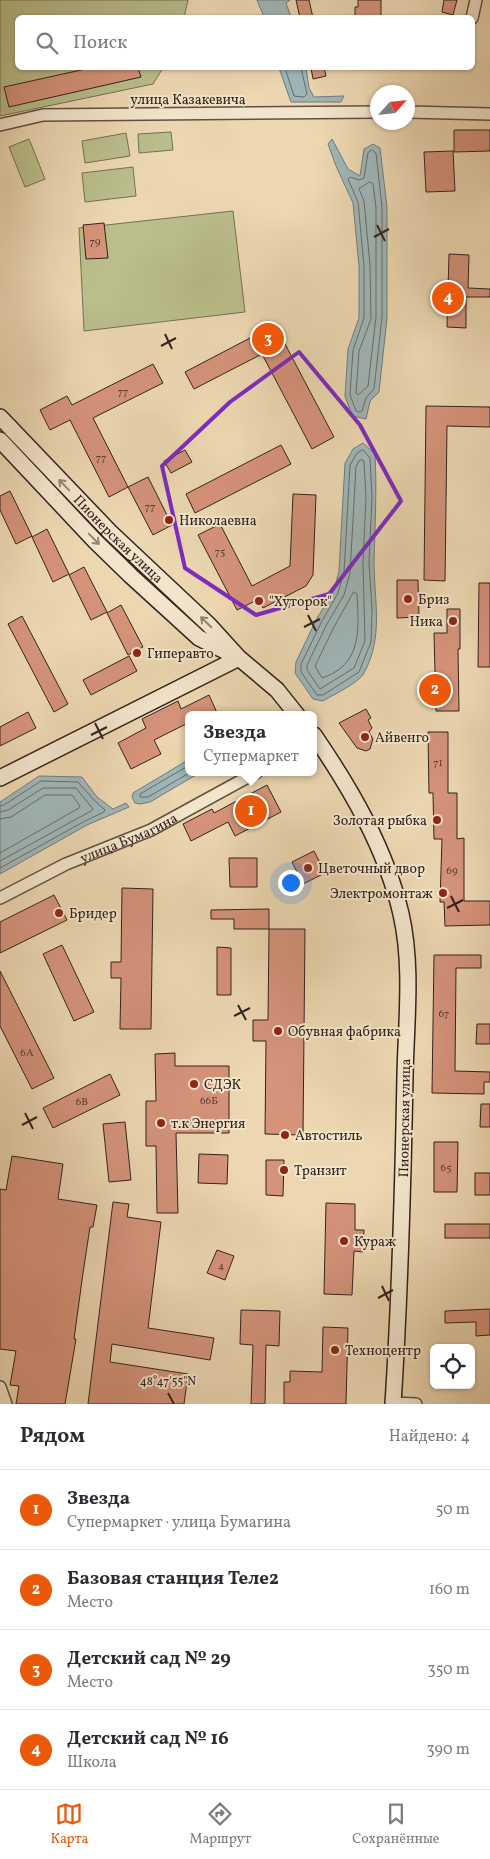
<!DOCTYPE html>
<html lang="ru">
<head>
<meta charset="utf-8">
<style>
	body { margin:0; font-family:Vollkorn,serif; background:#f2f2f3; color:#2b2b33 }
	.controls { position:absolute; right:15px; bottom:15px; display:grid; overflow:hidden; border-radius:8px; box-shadow:0 1px 4px #0004 }
	.controls button { width:45px; height:45px; display:grid; place-items:center; padding:0; border:0; border-bottom:1px solid #e1e1e2; background:#fff; color:#2b2b33; font:25px sans-serif }
	.compass { position:absolute; left:370px; top:85px; width:45px; height:45px; border-radius:50%; background:#fff; box-shadow:0 1px 4px #0004; rotate:63deg }
	.you { position:absolute; left:290px; top:882px; width:18px; height:18px; margin:-12px; border:4px solid #fff; border-radius:50%; background:#1a73e8; box-shadow:0 0 0 8px #1a73e833 }
	.badge { display:grid; place-items:center; width:32px; height:32px; border-radius:50%; background:#ea580c; color:#fff; font-size:16px; font-weight:700 }
	.pin { position:absolute; translate:-50% -50%; border:2px solid #fff; box-shadow:0 1px 5px #0006 }
	.popup { position:absolute; left:185px; top:711px; width:132px; height:65px; box-sizing:border-box; display:grid; place-content:center; border-radius:8px; background:#fff; filter:drop-shadow(0 1px 4px #0005); font-size:16px; white-space:nowrap; color:#7c7c81 }
	.popup b { font-size:19px; color:#2b2b33 }
	.popup::after { content:''; position:absolute; left:50%; top:100%; margin-left:-10px; border:10px solid transparent; border-top-color:#fff }
	.list { margin:0; padding:0; list-style:none }
	h2 { display:flex; justify-content:space-between; align-items:center; height:65px; margin:0; padding:0 20px; font-size:21px }
	h2 small { font-size:16px; font-weight:400; color:#7c7c81 }
	.list li { display:grid; grid-template-columns:32px 1fr auto; gap:15px; align-items:center; box-sizing:border-box; height:80px; padding:0 20px; border-top:1px solid #e1e1e2 }
	.list b { display:block; font-size:19px; white-space:nowrap }
	.list p { margin:0; font-size:16px; white-space:nowrap; color:#7c7c81 }
	.list em { font-size:16px; font-style:normal; color:#7c7c81 }
	.icon { flex:none; width:28px; height:28px; fill:none; stroke:currentColor; stroke-width:2; stroke-linecap:round; stroke-linejoin:round }
	.map { position:relative; flex:none; width:490px; height:1404px; overflow:hidden }
	.search { position:absolute; background:#fff; box-shadow:0 1px 4px #0004; left:15px; right:15px; top:15px; height:55px; display:flex; align-items:center; gap:12px; box-sizing:border-box; padding:0 18px; border-radius:8px; color:#7c7c81; font-size:19px }
	.sheet { height:385px; background:#fff }
	nav { display:flex; justify-content:space-around; align-items:center; box-sizing:border-box; height:70px; border-top:1px solid #e1e1e2; background:#fff; font-size:14px; color:#7c7c81 }
	nav a { display:grid; justify-items:center; gap:2px }
	nav .on { color:#ea580c }
	.map>svg:first-child { display:block }
</style>
</head>
<body>
<div class="map">
<svg width="490" height="1404" viewBox="0 0 490 1404">
	<rect width="100%" height="100%" fill="#ecd7b1"/>
	<filter id="stains"><feTurbulence type="fractalNoise" baseFrequency=".004" numOctaves="4"/><feColorMatrix values="0 0 0 0 .2 0 0 0 0 .09 0 0 0 0 .02 0 0 0 .5 -.17"/></filter>
	<radialGradient id="worn" r=".72"><stop offset=".6" stop-color="#630" stop-opacity="0"/><stop offset="1" stop-color="#630" stop-opacity=".3"/></radialGradient>
	<g fill="#b9be8a" stroke="#767053">
		<path d="M0,0H188L184,17L18,18V68H163L153,84L0,116Z"/>
		<path d="M171,132L173,150L139,153L138,134Z"/>
		<path d="M126,133L130,156L85,163L82,141Z"/>
		<path d="M29,139L45,179L25,187L9,147Z"/>
		<path d="M133,167L136,196L85,202L82,173Z"/>
		<path d="M233,211L245,312L84,331L79,228Z"/>
	</g>
	<g fill="#9fb6b8" stroke="#737b7a">
		<path d="M257,0H290L286,3L291,17H264Z"/>
		<path d="M279,68H306L309,88L314,97L344,96L341,102H291Z"/>
		<path d="M332,139L348,169L360,176L364,149L373,144L380,148L387,207V318L379,392L370,401L366,419L352,416L345,396L348,349L359,318V266L353,203L336,166L328,144Z"/>
		<path d="M363,443L375,454C377,490 375,525 374,561C374,601 384,636 364,673C360,682 333,695 323,701L313,699L295,673L296,662L317,618L334,591L339,571L345,463L353,449Z"/>
		<path d="M188,760V772H201L150,802L140,804L135,803L132,797L133,793Z"/>
		<path d="M39,776L82,777L97,797L113,809L126,803L129,807L87,825L0,874V802Z"/>
	</g>
	<g fill="none" stroke-linecap="round" stroke-linejoin="round">
		<g stroke="#686c6a" stroke-width="1">
			<path d="M285,68L294,96L304,97L307,94L301,68"/>
			<path d="M372,150L376,153L382,207V317L374,389L366,398L362,411L360,412L356,411L350,395L353,350L364,318V266L358,202L348,179L350,177L359,180L364,178L368,153Z"/>
			<path d="M370,182L373,184L376,208V317L368,386L358,395L356,393L359,351L371,319L370,265L364,201L359,189Z"/>
			<path d="M363,450L370,458L372,497L369,563L372,609L371,642L359,672L323,695H317L301,672V664L322,621L338,593L344,572L350,465L357,453Z"/>
			<path d="M360,460H363L364,462L366,497L363,563L365,641L354,668L320,689L307,670V665L327,624L344,595L350,573L356,467Z"/>
			<path d="M354,592L357,594C359,630 362,665 322,678L315,666L334,627Z"/>
			<path d="M188,766L140,794V797H148L191,772"/>
			<path d="M0,806L4,805L41,781L78,782L94,800L105,810L104,812L85,821L0,868"/>
			<path d="M0,812L8,810L43,788H76L93,809L91,811L0,861"/>
			<path d="M0,819L11,817L45,795H72L80,806L79,808L0,853"/>
		</g>
	</g>
	<g fill="#d5937a" stroke="#32231c">
		<path d="M296,0H309L313,18H300Z"/>
		<path d="M358,0H381V18H355V7H358Z"/>
		<path d="M444,0H457L453,15L442,12Z"/>
		<path d="M90,68H138L141,77L9,107L4,87Z"/>
		<path d="M311,68H324L326,76L313,79Z"/>
		<path d="M454,130H490V151L454,152Z"/>
		<path d="M453,151L455,191L426,192L424,152Z"/>
		<path d="M104,223L108,258L86,259L83,225Z"/>
		<path d="M449,254L469,255L468,288L490,289V297H466V328L447,327Z"/>
		<path d="M275,325L334,437L312,449L262,354L194,389L185,372Z"/>
		<path d="M153,364L163,383L93,418L128,487L109,497L70,420L50,430L40,410L67,396L72,405Z"/>
		<path d="M426,406L490,407V427L447,426L445,581L424,580Z"/>
		<path d="M281,445L291,464L195,513L186,494Z"/>
		<path d="M185,450L192,462L171,473L164,461Z"/>
		<path d="M148,477L172,525L153,535L128,487Z"/>
		<path d="M10,491L32,536L16,544L0,510V496Z"/>
		<path d="M293,494L316,495L313,575L306,586L263,608L259,599L237,610L198,535L220,524L252,586L290,566Z"/>
		<path d="M47,529L69,574L53,582L32,537Z"/>
		<path d="M84,567L107,612L91,620L69,575Z"/>
		<path d="M397,580H418L419,617L397,618Z"/>
		<path d="M479,583H490V667H478Z"/>
		<path d="M121,605L143,647L128,655L107,613Z"/>
		<path d="M447,609H460V649H458L459,711H436L434,633H447Z"/>
		<path d="M22,616L68,704L54,712L8,624Z"/>
		<path d="M129,656L137,671L91,695L83,680Z"/>
		<path d="M209,695L218,715H188V723L154,740L161,754L131,769L118,743L146,728L142,719L178,701L181,709Z"/>
		<path d="M366,709L371,718L368,720L372,728L369,732L373,739L370,749L366,751L357,748L339,723Z"/>
		<path d="M28,712L36,728L0,746V727Z"/>
		<path d="M428,732H448V793H457V839L464,838V901H490V925L445,926L444,902H440L442,839H434L433,793H429Z"/>
		<path d="M267,785L281,812L235,836L228,822L191,841L183,824L212,809L214,813Z"/>
		<path d="M314,851L325,873L303,884L292,862Z"/>
		<path d="M229,858H257V887H230Z"/>
		<path d="M122,888L153,889L151,1029H120L121,978H111V962H121Z"/>
		<path d="M54,895L67,920L0,953V922Z"/>
		<path d="M269,909V929H234V919H211V910Z"/>
		<path d="M269,929H305L303,1135L265,1134L266,1041H253V1020H268Z"/>
		<path d="M62,945L94,1012L74,1021L43,954Z"/>
		<path d="M217,947L231,948V995H217Z"/>
		<path d="M434,955H481V968H456L455,1071L490,1072V1082H484V1094L432,1093Z"/>
		<path d="M0,971L54,1078L32,1089L0,1026Z"/>
		<path d="M477,1024H490V1044H476Z"/>
		<path d="M175,1053V1066H229V1133H176L178,1213H157L156,1146H146V1101H156L155,1054Z"/>
		<path d="M110,1074L120,1095L53,1128L43,1108Z"/>
		<path d="M481,1104H490V1127H480Z"/>
		<path d="M125,1122L131,1180L109,1182L103,1124Z"/>
		<path d="M434,1142H458L457,1192H434Z"/>
		<path d="M199,1154L228,1155L227,1184L198,1183Z"/>
		<path d="M12,1156L63,1164L58,1199L97,1205L93,1227H90L83,1273L74,1339H76L65,1404H16L19,1386L10,1385L16,1351L0,1349V1189L6,1190Z"/>
		<path d="M266,1160H284L283,1196L266,1195Z"/>
		<rect x="475" y="1173" width="15" height="22"/>
		<path d="M113,1202L129,1204L127,1217L161,1222L148,1328L214,1338L210,1360L112,1344L110,1362L188,1374L184,1404H88Z"/>
		<path d="M326,1203L355,1204V1230H364L363,1252L354,1251L352,1295L324,1294Z"/>
		<rect x="445" y="1224" width="45" height="14"/>
		<path d="M217,1250L234,1256L225,1280L207,1273Z"/>
		<path d="M490,1309V1335L476,1336V1322L445,1323V1311Z"/>
		<path d="M241,1310L280,1311L279,1346L266,1345L265,1404H251L253,1345L240,1344Z"/>
		<path d="M323,1327L348,1328L346,1404H284V1382H290V1371L322,1372Z"/>
	</g>
	<g fill="none" stroke-linecap="round" stroke-linejoin="round">
		<g stroke="#605041" stroke-width="14">
			<g id="street">
				<path d="M472,18L476,0"/>
				<path d="M408,112L490,114"/>
				<path d="M0,125L43,115L378,112"/>
				<path id="s1" d="M0,898L66,864L151,830L257,772"/>
				<path d="M0,1387L6,1404"/>
				<path d="M393,1403L416,1404"/>
			</g>
		</g>
		<g stroke="#32231c" stroke-width="18">
			<g id="secondary">
				<path id="s2" d="M0,417L110,532L209,625L239,658L277,690L297,715"/>
				<path d="M0,440L95,541L131,576L199,638L231,654"/>
				<path d="M314,735C351,789 386,849 401,914C413,966 406,1023 405,1076C403,1185 400,1295 393,1404"/>
				<path d="M0,778L239,658"/>
			</g>
		</g>
		<use href="#street" stroke="#f3e5cc" stroke-width="11"/>
		<use href="#secondary" stroke="#f3e5cc" stroke-width="15"/>
	</g>
	<defs><path id="oneway-shaft" d="M-6 0H5M1.5-3L5.5 0L1.5 3" fill="none" stroke-width="1.6" stroke-linecap="round" stroke-linejoin="round" transform="scale(1.25)"/></defs>
	<g stroke="#928474">
		<use href="#oneway-shaft" transform="translate(64 485) rotate(-134)"/>
		<use href="#oneway-shaft" transform="translate(94 539) rotate(46)"/>
		<use href="#oneway-shaft" transform="translate(206 622) rotate(-136)"/>
	</g>
	<path fill="none" stroke="#7b2cbf" stroke-width="4" stroke-linejoin="round" d="M299,352L360,425L401,501L329,594L256,615L185,568L162,466L230,402Z"/>
	<path fill="none" stroke="#32231c" stroke-width="2" d="M377,225L385,241M374,237L389,229M165,334L172,349M161,346L176,338M308,615L316,631M304,627L320,619M95,723L103,739M91,735L107,727M451,896L459,912M447,908L463,900M238,1005L246,1020M234,1016L250,1008M25,1113L33,1129M22,1125L37,1117M382,1286L389,1301M378,1298L393,1290M168,1393L174,1404"/>
	<g fill="#8f2418" stroke="#f3e5cc" stroke-width="2">
		<circle cx="169" cy="520" r="5"/>
		<circle cx="408" cy="599" r="5"/>
		<circle cx="259" cy="601" r="5"/>
		<circle cx="453" cy="621" r="5"/>
		<circle cx="137" cy="653" r="5"/>
		<circle cx="365" cy="737" r="5"/>
		<circle cx="437" cy="820" r="5"/>
		<circle cx="308" cy="868" r="5"/>
		<circle cx="443" cy="893" r="5"/>
		<circle cx="59" cy="913" r="5"/>
		<circle cx="278" cy="1031" r="5"/>
		<circle cx="194" cy="1084" r="5"/>
		<circle cx="161" cy="1123" r="5"/>
		<circle cx="285" cy="1135" r="5"/>
		<circle cx="284" cy="1170" r="5"/>
		<circle cx="344" cy="1241" r="5"/>
		<circle cx="335" cy="1350" r="5"/>
	</g>
	<g text-anchor="middle" stroke-width="4" stroke-linejoin="round" paint-order="stroke">
		<g font-size="11" fill="#5b3f34">
			<text x="95" y="245">79</text>
			<text x="123" y="395">77</text>
			<text x="101" y="461">77</text>
			<text x="150" y="510">77</text>
			<text x="220" y="555">75</text>
			<text x="438" y="766">71</text>
			<text x="452" y="874">69</text>
			<text x="444" y="1017">67</text>
			<text x="27" y="1056">6А</text>
			<text x="209" y="1104">66Б</text>
			<text x="82" y="1105">6В</text>
			<text x="446" y="1171">65</text>
			<text x="221" y="1269">4</text>
		</g>
		<g font-size="14" fill="#32231c" stroke="#f3e5cc">
			<text x="188" y="104">улица Казакевича</text>
			<text dy="5" stroke="none"><textPath href="#s2" startOffset="170">Пионерская улица</textPath></text>
			<text dy="5" stroke="none"><textPath href="#s1" startOffset="142">улица Бумагина</textPath></text>
			<text transform="translate(404 1118) rotate(-89)" y="5">Пионерская улица</text>
		</g>
		<g font-size="14" fill="#32231c" stroke="#f3e5cc" text-anchor="start">
			<text x="179" y="525">Николаевна</text>
			<text x="418" y="604">Бриз</text>
			<text x="269" y="606">"Хуторок"</text>
			<text x="443" y="626" text-anchor="end">Ника</text>
			<text x="147" y="658">Гиперавто</text>
			<text x="375" y="742">Айвенго</text>
			<text x="427" y="825" text-anchor="end">Золотая рыбка</text>
			<text x="318" y="873">Цветочный двор</text>
			<text x="433" y="898" text-anchor="end">Электромонтаж</text>
			<text x="69" y="918">Бридер</text>
			<text x="288" y="1036">Обувная фабрика</text>
			<text x="204" y="1089">СДЭК</text>
			<text x="171" y="1128">т.к Энергия</text>
			<text x="295" y="1140">Автостиль</text>
			<text x="294" y="1175">Транзит</text>
			<text x="354" y="1246">Кураж</text>
			<text x="345" y="1355">Техноцентр</text>
		</g>
	</g>
	<g font-size="12" text-anchor="middle" fill="#32231c" stroke="#f3e5cc" stroke-width="4" stroke-linejoin="round" paint-order="stroke">
		<text x="168" y="1385">48°47'55"N</text>
	</g>
	<rect width="100%" height="100%" filter="url(#stains)"/>
	<rect width="100%" height="100%" fill="url(#worn)"/>
</svg>
<div class="controls">
<button><svg class="icon" aria-label="locate" viewBox="0 0 24 24"><circle cx="12" cy="12" r="6"/><path d="M12 2v4M12 18v4M2 12h4M18 12h4"/></svg></button>
</div>
<svg class="compass" viewBox="-18 -18 36 36"><path d="M0-13l5 13h-10z" fill="#e53935"/><path d="M0 13l5-13h-10z" fill="#7c7c81"/></svg>
<div class="you"></div>
<div class="pin badge" style="left:251px;top:811px">1</div>
<div class="popup"><b>Звезда</b>Супермаркет</div>
<div class="pin badge" style="left:435px;top:690px">2</div>
<div class="pin badge" style="left:268px;top:339px">3</div>
<div class="pin badge" style="left:448px;top:298px">4</div>
<div class="search"><svg class="icon" aria-label="search" viewBox="0 0 24 24"><circle cx="10" cy="10" r="6"/><path d="M15 15l6 6"/></svg>Поиск</div>
</div>
<section class="sheet">
<h2>Рядом<small>Найдено: 4</small></h2>
<ul class="list">
<li><span class="badge">1</span><div><b>Звезда</b><p>Супермаркет · улица Бумагина</p></div><em>50 m</em></li>
<li><span class="badge">2</span><div><b>Базовая станция Теле2</b><p>Место</p></div><em>160 m</em></li>
<li><span class="badge">3</span><div><b>Детский сад № 29</b><p>Место</p></div><em>350 m</em></li>
<li><span class="badge">4</span><div><b>Детский сад № 16</b><p>Школа</p></div><em>390 m</em></li>
</ul>
</section>
<nav>
<a class="on"><svg class="icon" aria-label="map" viewBox="0 0 24 24"><path d="M3 6l6-2 6 2 6-2v14l-6 2-6-2-6 2zM9 4v14M15 6v14"/></svg>Карта</a>
<a><svg class="icon" aria-label="directions" viewBox="0 0 24 24"><path d="M12 3l9 9-9 9-9-9zM9 14v-3h6M13 9l2 2-2 2"/></svg>Маршрут</a>
<a><svg class="icon" aria-label="saved" viewBox="0 0 24 24"><path d="M7 4h10v16l-5-4-5 4z"/></svg>Сохранённые</a>
</nav>
</body>
</html>
